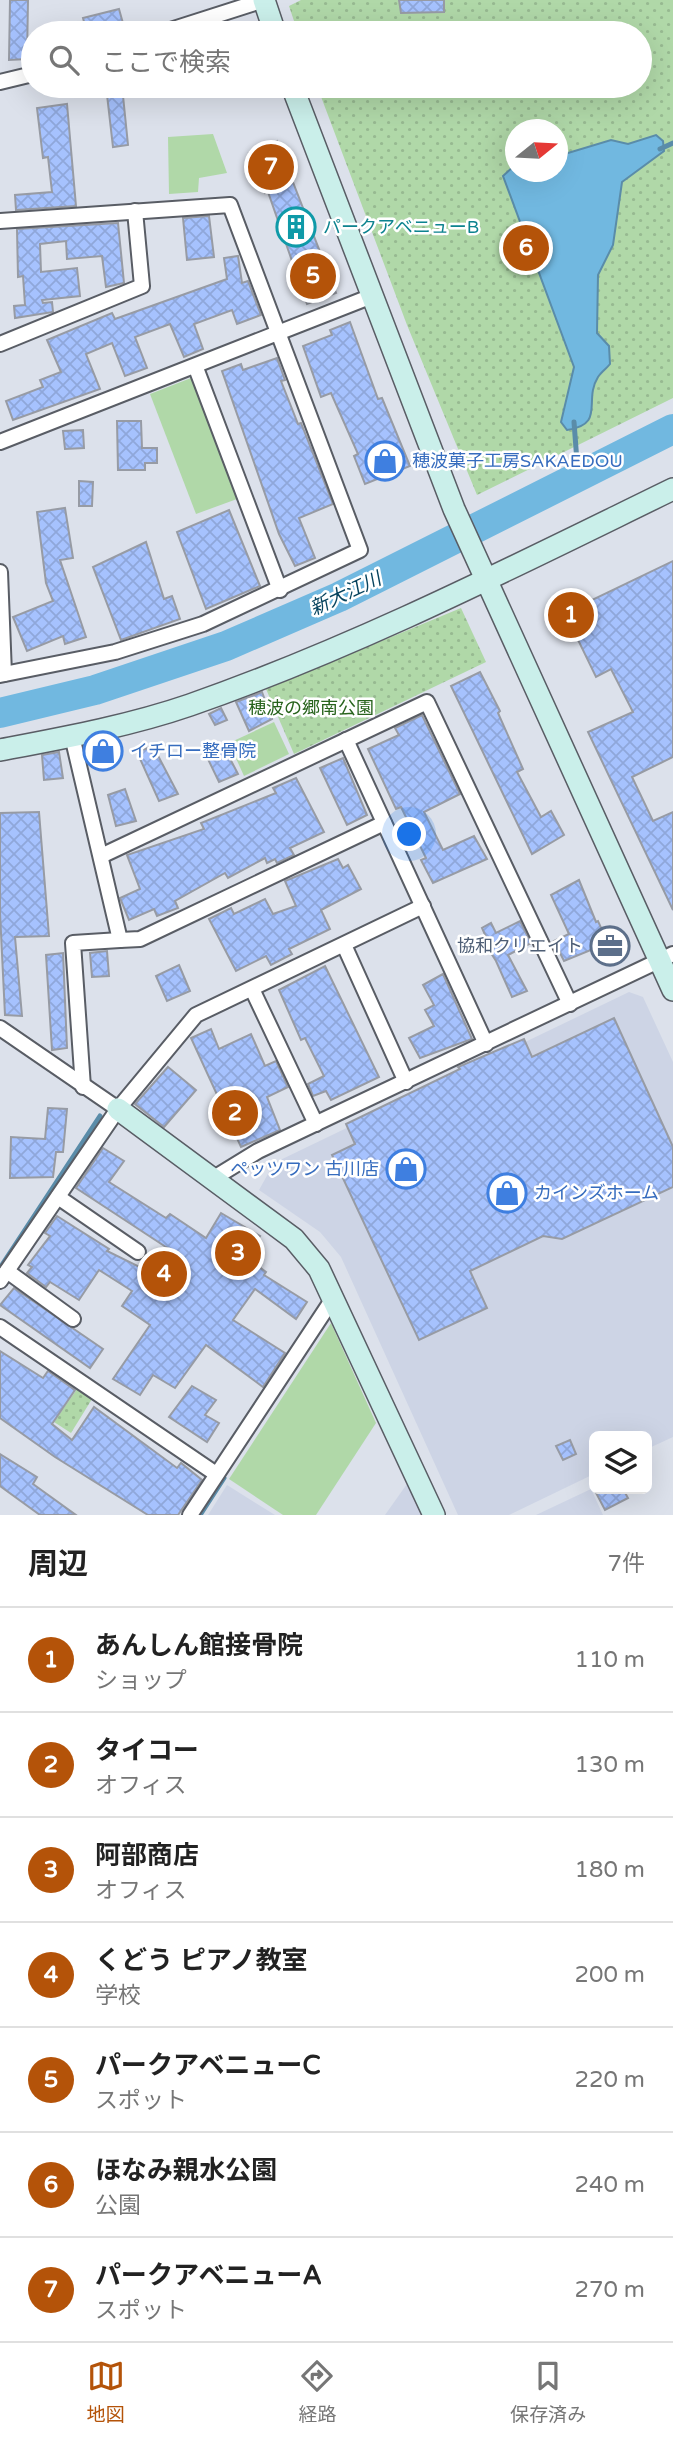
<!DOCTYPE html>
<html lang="ja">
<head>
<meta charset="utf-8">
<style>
	body { margin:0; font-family:"Varela Round","Noto Sans JP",sans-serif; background:#f6f6f6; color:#222 }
	.controls { position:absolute; right:21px; bottom:21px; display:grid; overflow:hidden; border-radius:10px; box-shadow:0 7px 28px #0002 }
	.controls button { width:63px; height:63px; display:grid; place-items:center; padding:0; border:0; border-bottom:2px solid #e0e0e0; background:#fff; color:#222; font:35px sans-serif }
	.compass { position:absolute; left:505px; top:119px; width:63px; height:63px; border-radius:50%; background:#fff; box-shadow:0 7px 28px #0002; rotate:72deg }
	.you { position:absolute; left:410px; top:835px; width:24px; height:24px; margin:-18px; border:5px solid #fff; border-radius:50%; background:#1a73e8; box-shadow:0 0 0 10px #1a73e833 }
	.badge { display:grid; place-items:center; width:46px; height:46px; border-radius:50%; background:#b45309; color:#fff; font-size:23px; font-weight:700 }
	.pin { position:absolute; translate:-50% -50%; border:4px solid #fff; box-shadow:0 2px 7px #0006 }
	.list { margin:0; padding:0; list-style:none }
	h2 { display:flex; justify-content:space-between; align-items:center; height:91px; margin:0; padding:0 28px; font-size:30px }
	h2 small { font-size:23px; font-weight:400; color:#767676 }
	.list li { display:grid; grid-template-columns:46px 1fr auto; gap:21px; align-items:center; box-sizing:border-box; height:105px; padding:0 28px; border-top:2px solid #e0e0e0 }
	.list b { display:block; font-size:26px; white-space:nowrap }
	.list p { margin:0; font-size:23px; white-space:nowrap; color:#767676 }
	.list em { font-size:23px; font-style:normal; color:#767676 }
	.icon { flex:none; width:38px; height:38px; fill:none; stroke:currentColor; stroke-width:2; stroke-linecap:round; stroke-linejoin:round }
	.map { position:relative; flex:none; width:673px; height:1515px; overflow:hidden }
	.search { position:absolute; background:#fff; box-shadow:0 7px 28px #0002; left:21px; right:21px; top:21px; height:77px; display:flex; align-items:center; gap:18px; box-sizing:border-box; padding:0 24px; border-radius:38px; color:#767676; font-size:26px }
	.sheet { height:826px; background:#fff }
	nav { display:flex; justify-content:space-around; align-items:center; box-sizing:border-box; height:98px; border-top:2px solid #e0e0e0; background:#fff; font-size:19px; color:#767676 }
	nav a { display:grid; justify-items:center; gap:4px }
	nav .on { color:#b45309 }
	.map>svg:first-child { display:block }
</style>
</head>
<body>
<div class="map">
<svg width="673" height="1515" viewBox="0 0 673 1515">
	<defs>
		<pattern id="park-dots" width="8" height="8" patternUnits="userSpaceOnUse" patternTransform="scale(1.75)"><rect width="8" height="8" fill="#b0d8a8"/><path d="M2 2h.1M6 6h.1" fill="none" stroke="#97b991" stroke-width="1.8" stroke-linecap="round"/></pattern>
		<pattern id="building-cross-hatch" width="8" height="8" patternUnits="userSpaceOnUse" patternTransform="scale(1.75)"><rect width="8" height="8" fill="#a6c2fe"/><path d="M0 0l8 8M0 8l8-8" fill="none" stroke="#8fa7da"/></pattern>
	</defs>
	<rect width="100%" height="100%" fill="#dce1eb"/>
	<g fill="#cdd4e5">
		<path d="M629,992L643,997L673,1062V1437L647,1449V1436H594V1474L509,1515H458L341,1257L320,1232L259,1190L274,1163Z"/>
		<path d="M407,1484L422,1515H385Z"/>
		<path d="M227,1485L275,1515H208Z"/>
		<path d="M591,1489L603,1515H536Z"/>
	</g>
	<g fill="#b0d8a8">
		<path d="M213,134L227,173L199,178L198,192L169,194L168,137Z"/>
		<path d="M191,378L237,499L196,514L150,394Z"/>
		<path d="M274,722L289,754L244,776L229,743Z"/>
		<path d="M331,1323L376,1423L316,1515H283L229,1479Z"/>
	</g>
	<g fill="url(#park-dots)" fill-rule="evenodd">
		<path d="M301,0H673V398L477,495L407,325L317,86H640V33H298L289,6ZM516,130H558V172H516Z"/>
		<path d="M461,608L486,662L294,754L266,689Z"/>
		<path d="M77,1389L92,1399L71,1433L54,1422Z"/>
	</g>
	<path fill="#71b8e0" stroke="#5a8ca9" stroke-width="2" d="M656,135L663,141L664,151L622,182L613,245L598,275L597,333L609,346L610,364C607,368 601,372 598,377C583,401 606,424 567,430L561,422L574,367L503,176L515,165L516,172H558V156L611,140L628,144Z"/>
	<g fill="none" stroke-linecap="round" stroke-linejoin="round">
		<g stroke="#5a8ca9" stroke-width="5">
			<path d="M660,149L673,143"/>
			<path d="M574,422L578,475"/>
			<path d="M0,1268L100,1116"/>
			<path d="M200,1515L224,1478"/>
		</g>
		<path stroke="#71b8e0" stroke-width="30" d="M0,713L95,690L226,646L339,597L673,429"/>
	</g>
	<g fill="url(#building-cross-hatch)" stroke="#979ba4" stroke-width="2">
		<path d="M10,0H28L27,59L9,60Z"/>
		<path d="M399,0H444V12L401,13Z"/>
		<path d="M119,9L124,27L87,33L83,18Z"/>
		<path d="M106,86H122L128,145L113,147Z"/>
		<path d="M67,104L76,206L16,210L15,195L52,192L48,157L43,158L37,108Z"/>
		<path d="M277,141L336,293L307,304L268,192L265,193L249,153Z"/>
		<path d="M209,216L214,257L187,260L183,218Z"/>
		<path d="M118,223L124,283L106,287L102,256L67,259L66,241L40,244L41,272L77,268L80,296L42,300L43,303L52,302L53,312L15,318L14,306L25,305L23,276L18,277L17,229Z"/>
		<path d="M238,256L242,283L248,281L261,315L237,324L232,310L194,324L203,349L184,357L170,324L135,337L147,368L125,376L112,343L86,354L100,389L13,420L6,401L43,387L40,380L61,372L47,340L112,313L115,319L227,279L224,258Z"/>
		<path d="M350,322L378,399L382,398L410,466L365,484L354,456L358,454L331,393L321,397L303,346L332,335L330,330Z"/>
		<path d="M277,358L285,380L281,381L298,424L301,423L333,504L299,518L315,558L295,566L279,534L222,371L241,364L243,370Z"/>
		<path d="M117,421H141L142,448H157V463H145V470H118Z"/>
		<path d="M83,430L84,448L65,449L63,431Z"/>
		<path d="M79,481L93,482L92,506H79Z"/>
		<path d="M65,508L73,558L60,560L86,637L65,644L63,636L27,651L13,617L53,601L46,583L37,512Z"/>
		<path d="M229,510L260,586L206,609L177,532Z"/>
		<path d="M146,542L164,599L172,596L180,619L121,640L93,567Z"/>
		<path d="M673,561V757L632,777L653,821L673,812V910L588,732L633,712L611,669L596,677L565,613Z"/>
		<path d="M480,672L500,711L498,713L523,769L517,772L541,817L551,811L564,835L532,854L451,686Z"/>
		<path d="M262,692L272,719L249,731L236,702Z"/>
		<path d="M221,708L227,720L215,725L209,714Z"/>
		<path d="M422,715L460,794L424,812L443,850L474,836L487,859L433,883L421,860L426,858L401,807L396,809L368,749L399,735L395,728Z"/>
		<path d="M109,741L116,760L105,764L94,747Z"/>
		<path d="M153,746L178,794L159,801L137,752Z"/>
		<path d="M225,749L238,774L219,782L207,757Z"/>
		<path d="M59,752L63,778L44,780L42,755Z"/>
		<path d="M343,758L367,815L347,825L320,768Z"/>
		<path d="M296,778L324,832L290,848L294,855L277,863L275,859L267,863L265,858L228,878L225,873L175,901L178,908L157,916L154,909L129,920L120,898L140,889L127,855L204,829L201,823L276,793L273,788Z"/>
		<path d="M125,789L136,821L116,826L108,795Z"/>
		<path d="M39,812L49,936L15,937L22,1016L5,1015L0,913V813Z"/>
		<path d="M338,859L343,868L348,865L361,889L321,910L330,929L289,949L292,954L271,965L266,956L236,971L209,919L231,908L234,914L265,899L273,914L296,906L285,881Z"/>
		<path d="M579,880L596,922L598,921L608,943L564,961L554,941L569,934L551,895Z"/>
		<path d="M520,921L531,943L508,955L527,991L512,997L496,961L482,939L486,937L482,928L491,923L496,933Z"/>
		<path d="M107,951L109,976L92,977L90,953Z"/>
		<path d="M63,953L67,1048L52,1050L46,955Z"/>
		<path d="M179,965L190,991L167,1001L156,976Z"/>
		<path d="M325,966L379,1077L331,1100L326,1091L313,1096L308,1084L324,1076L305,1038L301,1040L279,990Z"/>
		<path d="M443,974L472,1039L420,1058L409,1038L434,1026L425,1010L434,1005L423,985Z"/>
		<path d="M614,1018L673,1147V1187L562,1239L543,1236L470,1271L487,1308L419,1340L332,1155L355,1144L346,1124L460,1069L458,1067L524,1039L532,1057Z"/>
		<path d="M211,1029L219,1049L251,1034L265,1066L276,1061L288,1087L267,1097L280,1130L241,1147L191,1038Z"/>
		<path d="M168,1067L196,1090L164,1127L135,1104Z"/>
		<path d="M48,1108L67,1109L63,1152H56L53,1177L10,1178L11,1137L45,1139Z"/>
		<path d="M103,1148L124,1161L109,1182L166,1218L170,1214L206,1238L221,1213L260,1236L246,1257L266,1272L264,1275L307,1302L296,1319L255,1289L233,1320L285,1353L263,1387L206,1345L175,1388L153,1375L140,1395L113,1379L150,1325L122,1306L132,1291L99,1270L79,1300L50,1282L46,1287L27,1273L32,1267L28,1265L50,1236L45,1233L57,1216L109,1249L107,1251L158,1276L175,1253L76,1188Z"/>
		<path d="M14,1288L103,1349L90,1368L0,1305Z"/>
		<path d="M0,1351L43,1378L48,1371L75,1390L52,1424L72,1440L94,1407L177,1468L181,1463L202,1480L178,1515H148L55,1457L0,1418Z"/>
		<path d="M192,1386L216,1400L205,1415L219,1423L207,1442L169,1417Z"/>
		<path d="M570,1440L576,1454L563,1460L556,1446Z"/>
		<path d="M0,1454L37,1477L33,1484L76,1515H40L0,1486Z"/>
		<path d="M594,1489H623L628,1498L605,1510Z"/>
	</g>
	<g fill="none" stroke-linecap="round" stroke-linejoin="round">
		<g stroke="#595d65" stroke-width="18">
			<g id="street">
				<path d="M161,33L264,0"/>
				<path d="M0,82L33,74"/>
				<path d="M0,221L230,205L360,550L203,624L115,652L0,675"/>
				<path d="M0,344L142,286L135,211"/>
				<path d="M196,368L280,590"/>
				<path d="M0,442L372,296"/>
				<path d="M0,572L4,674"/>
				<path d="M72,736L120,940L140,939L384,823"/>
				<path d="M346,740L486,1044"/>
				<path d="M101,856L427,702L570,1004"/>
				<path d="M344,945L406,1082"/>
				<path d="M252,989L316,1124"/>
				<path d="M0,1028L118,1109"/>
				<path d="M83,1087L73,943L120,940"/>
				<path d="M214,1178L258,1151L673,954"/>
				<path d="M58,1197L138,1252"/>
				<path d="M7,1271L73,1319"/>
				<path d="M0,1281L118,1109L196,1015L423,906"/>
				<path d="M0,1327L216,1474"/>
				<path d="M190,1515L334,1297"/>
			</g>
		</g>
		<g stroke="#595d65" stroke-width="24">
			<g id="secondary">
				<path d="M264,0L275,33"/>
				<path d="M292,86L454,509L673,990"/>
				<path d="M0,750C63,738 129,726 190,705C356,647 515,566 673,489"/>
				<path d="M118,1109L294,1239L319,1269L434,1515"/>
			</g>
		</g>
		<use href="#street" stroke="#fff" stroke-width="14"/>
		<use href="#secondary" stroke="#caefea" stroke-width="21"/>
	</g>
	<defs>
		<g id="building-ring" transform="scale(2.0125)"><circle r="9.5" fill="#fff" stroke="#0f9aa8" stroke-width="1.5"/><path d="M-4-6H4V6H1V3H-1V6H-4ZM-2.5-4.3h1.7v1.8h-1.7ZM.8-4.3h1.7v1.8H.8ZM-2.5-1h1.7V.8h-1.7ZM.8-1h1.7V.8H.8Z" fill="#0f9aa8"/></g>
		<g id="shop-ring" transform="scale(2.0125)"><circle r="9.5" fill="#fff" stroke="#3f7fe0" stroke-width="1.5"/><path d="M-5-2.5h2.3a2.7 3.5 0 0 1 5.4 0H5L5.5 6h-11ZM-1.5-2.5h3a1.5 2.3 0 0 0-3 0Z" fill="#3f7fe0"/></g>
		<g id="office-ring" transform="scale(2.0125)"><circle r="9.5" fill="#fff" stroke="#5c6f8a" stroke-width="1.5"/><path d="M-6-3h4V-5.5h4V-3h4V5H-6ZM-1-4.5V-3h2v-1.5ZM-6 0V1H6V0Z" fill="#5c6f8a"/></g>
	</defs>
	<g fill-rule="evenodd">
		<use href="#building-ring" x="296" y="227"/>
		<use href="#shop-ring" x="385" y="461"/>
		<use href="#shop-ring" x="103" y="751"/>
		<use href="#office-ring" x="610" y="946"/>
		<use href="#shop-ring" x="406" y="1169"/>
		<use href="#shop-ring" x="507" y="1193"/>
	</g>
	<g text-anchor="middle" stroke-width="5" stroke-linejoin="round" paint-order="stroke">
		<g font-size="18" fill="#0d838f" stroke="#fff" text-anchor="start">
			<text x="323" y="233">パークアベニューB</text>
		</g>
		<g font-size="18" fill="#366cbe" stroke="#fff" text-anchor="start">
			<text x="412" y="467">穂波菓子工房SAKAEDOU</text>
			<text x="130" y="757">イチロー整骨院</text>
			<text x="379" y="1175" text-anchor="end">ペッツワン 古川店</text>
			<text x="534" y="1199">カインズホーム</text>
		</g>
		<g font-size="18" fill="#28641d" stroke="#fff">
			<text x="311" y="714">穂波の郷南公園</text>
		</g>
		<g font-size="18" fill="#4e5e75" stroke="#fff" text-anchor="end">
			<text x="583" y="952">協和クリエイト</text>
		</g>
		<g font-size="19" font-style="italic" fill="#06435e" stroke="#fff">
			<text transform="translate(345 593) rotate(-25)" y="7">新大江川</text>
		</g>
	</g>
</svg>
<div class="controls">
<button><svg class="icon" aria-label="layers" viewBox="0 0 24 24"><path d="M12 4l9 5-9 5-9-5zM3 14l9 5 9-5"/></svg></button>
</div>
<svg class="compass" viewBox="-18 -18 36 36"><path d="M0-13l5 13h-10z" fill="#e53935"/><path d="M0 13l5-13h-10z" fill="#767676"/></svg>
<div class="you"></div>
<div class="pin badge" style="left:571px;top:615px">1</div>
<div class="pin badge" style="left:235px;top:1113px">2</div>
<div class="pin badge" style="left:238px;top:1253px">3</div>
<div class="pin badge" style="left:164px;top:1274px">4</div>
<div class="pin badge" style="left:313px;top:276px">5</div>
<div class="pin badge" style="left:526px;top:248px">6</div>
<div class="pin badge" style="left:271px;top:167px">7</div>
<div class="search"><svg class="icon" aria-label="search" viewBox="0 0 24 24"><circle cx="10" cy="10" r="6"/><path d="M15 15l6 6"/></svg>ここで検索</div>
</div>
<section class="sheet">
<h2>周辺<small>7件</small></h2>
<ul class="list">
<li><span class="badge">1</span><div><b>あんしん館接骨院</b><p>ショップ</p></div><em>110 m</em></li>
<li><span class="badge">2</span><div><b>タイコー</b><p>オフィス</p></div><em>130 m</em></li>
<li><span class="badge">3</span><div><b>阿部商店</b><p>オフィス</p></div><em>180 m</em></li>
<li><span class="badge">4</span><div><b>くどう ピアノ教室</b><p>学校</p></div><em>200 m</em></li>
<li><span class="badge">5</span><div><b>パークアベニューC</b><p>スポット</p></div><em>220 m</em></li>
<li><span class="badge">6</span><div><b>ほなみ親水公園</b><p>公園</p></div><em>240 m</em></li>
<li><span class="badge">7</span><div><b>パークアベニューA</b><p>スポット</p></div><em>270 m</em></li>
</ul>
</section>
<nav>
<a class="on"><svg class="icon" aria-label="map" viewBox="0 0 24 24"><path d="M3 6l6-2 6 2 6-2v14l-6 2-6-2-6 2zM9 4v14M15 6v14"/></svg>地図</a>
<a><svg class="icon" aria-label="directions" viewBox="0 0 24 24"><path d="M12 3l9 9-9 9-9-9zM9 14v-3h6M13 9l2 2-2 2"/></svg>経路</a>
<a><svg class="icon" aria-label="saved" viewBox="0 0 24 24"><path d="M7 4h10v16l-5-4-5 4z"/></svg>保存済み</a>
</nav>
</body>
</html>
